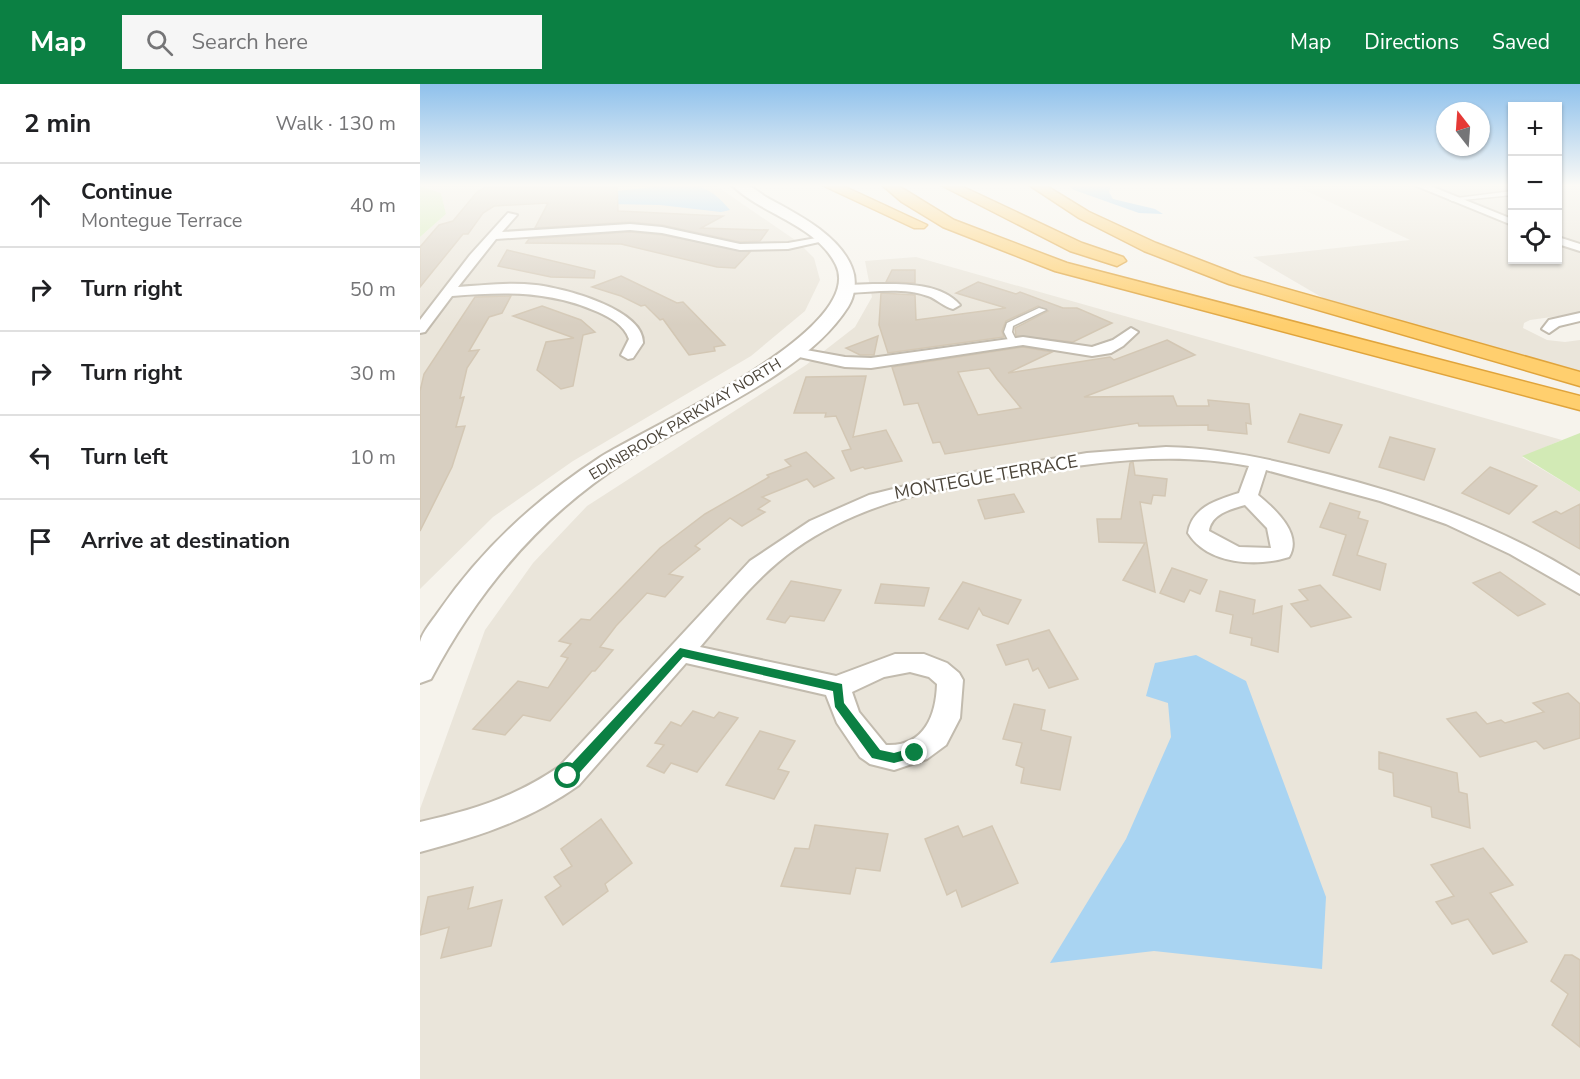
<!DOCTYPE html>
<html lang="en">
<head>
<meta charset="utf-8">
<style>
	body { margin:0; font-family:"Nunito Sans",sans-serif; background:#f6f6f6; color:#202124 }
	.controls { position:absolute; right:18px; top:18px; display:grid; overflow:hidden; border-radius:0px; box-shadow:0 2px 4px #0004 }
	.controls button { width:54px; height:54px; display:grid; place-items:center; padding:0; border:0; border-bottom:2px solid #e0e0e0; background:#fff; color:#202124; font:30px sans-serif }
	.compass { position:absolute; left:1016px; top:18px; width:54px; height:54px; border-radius:50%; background:#fff; box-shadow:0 2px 4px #0004; rotate:343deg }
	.stop { position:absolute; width:18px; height:18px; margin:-14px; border:4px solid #0b8043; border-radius:50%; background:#fff }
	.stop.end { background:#0b8043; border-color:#fff; box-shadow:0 2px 6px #0008 }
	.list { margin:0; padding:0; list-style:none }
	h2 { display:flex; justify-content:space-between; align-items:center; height:78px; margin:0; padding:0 24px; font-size:26px }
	h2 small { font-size:20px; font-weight:400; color:#757577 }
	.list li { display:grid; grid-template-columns:39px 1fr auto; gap:18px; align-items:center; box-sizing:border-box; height:84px; padding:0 24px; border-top:2px solid #e0e0e0 }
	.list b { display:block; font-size:22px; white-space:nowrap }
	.list p { margin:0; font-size:20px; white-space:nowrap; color:#757577 }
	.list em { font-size:20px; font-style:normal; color:#757577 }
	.icon { flex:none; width:33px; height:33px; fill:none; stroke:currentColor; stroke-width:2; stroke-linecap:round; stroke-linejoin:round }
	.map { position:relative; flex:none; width:1160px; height:995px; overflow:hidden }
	header { display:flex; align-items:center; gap:36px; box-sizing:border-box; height:84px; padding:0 30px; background:#0b8043; color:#fff }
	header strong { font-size:28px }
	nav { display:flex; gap:33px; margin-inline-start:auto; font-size:21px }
	.search { width:420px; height:54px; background:#f6f6f6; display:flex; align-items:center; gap:15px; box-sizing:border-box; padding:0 21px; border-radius:0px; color:#757577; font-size:22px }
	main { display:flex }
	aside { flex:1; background:#fff }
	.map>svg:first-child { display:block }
</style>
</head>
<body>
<header>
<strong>Map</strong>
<div class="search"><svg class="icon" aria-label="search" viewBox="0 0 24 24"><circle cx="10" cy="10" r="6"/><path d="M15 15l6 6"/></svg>Search here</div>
<nav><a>Map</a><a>Directions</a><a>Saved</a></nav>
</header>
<main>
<aside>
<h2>2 min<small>Walk · 130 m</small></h2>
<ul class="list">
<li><svg class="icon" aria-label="ahead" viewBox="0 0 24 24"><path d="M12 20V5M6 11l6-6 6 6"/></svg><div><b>Continue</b><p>Montegue Terrace</p></div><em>40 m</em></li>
<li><svg class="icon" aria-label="right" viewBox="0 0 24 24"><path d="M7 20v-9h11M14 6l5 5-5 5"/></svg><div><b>Turn right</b></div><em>50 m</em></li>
<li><svg class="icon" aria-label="right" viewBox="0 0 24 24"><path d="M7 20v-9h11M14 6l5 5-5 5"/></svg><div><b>Turn right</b></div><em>30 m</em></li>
<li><svg class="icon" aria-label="left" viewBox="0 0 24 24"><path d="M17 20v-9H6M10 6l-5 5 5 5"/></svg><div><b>Turn left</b></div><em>10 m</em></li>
<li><svg class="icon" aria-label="arrive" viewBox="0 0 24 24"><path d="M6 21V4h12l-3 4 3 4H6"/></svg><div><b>Arrive at destination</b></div></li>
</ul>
</aside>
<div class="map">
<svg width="1160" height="995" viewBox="0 0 1160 995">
	<rect width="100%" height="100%" fill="#f6f3ec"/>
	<g fill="#eae5da">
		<path d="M0,101H295L378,158L394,174L400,196L385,227L331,272L153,377L73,433L0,505V153L26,130L21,109Z"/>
		<path d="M874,101H992L1092,141V176H1138V158L1160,167V229L1110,236L1104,239L1103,244L1127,256L1145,258L1160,256V287L920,224L833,173L990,156Z"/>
		<path d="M1001,101H1092V136Z"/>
		<path d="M1160,101V162L1138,153V102Z"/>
		<path d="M496,173L1142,356L1102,373L1160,408V995H0V725L65,546L113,479L167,422L386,281L435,243L452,213L445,177Z"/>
	</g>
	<g fill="#d2eab5">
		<path d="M0,102L21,109L26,130L0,153Z"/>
		<path d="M1160,349V408L1102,372Z"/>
	</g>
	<g fill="#a9d4f2">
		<path d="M252,101C282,101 290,103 310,126L301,128L240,121L189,120L197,107Z"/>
		<path d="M648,101H691L689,108L693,115L735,125L743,130L719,129L654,106Z"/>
		<path d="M776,571L826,597L906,813L902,885L734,867L630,879L706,755L751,653L748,619L726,612L735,579Z"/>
	</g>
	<g fill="#d8cfc1" stroke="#d3c7b4" stroke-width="1.5" fill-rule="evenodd">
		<path d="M69,101H197L198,127L303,132L281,144L348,146L340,157L320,158L242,141L210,138L115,144L128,119L74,122L63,129L48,150H43L0,203V163L19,141L33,137L57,108Z"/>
		<path d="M210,148L242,151L330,168L315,184L297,183L201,160L106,159L109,155Z"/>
		<path d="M87,166L175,187L174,194L131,193L78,182Z"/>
		<path d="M472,186H495V199L466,198Z"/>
		<path d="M201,192L257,219L263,218L305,261L294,263L295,267L269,271L243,235L240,236L225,221L221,222L201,212L172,203Z"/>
		<path d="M558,198L596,210L600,208L643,224H657L692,239L653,258L596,252L595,244L628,227L618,222L586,237L582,247L584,253L468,269L459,241L461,209L495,211L496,236L586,224L536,209Z"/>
		<path d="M91,212L82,229L69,233L49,267L59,266L47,284L40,314L44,313L36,343L45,342L32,383L0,447V307L4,290L55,213Z"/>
		<path d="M122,222L161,236L175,248L163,251L153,302L141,305L117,286L126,258L154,254L93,232Z"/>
		<path d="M458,252L454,271H440L426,264Z"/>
		<path d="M747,256L775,271L664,313L753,312L757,322H789L788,316L829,320L831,340L826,339L827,350L788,346V341L719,342L718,339L525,370L520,358L513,359L498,319L484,321L472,283L603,263L632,268L588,289L690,273L694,276ZM569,284L577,295L601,324L558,331L538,288Z"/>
		<path d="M446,292L433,353L466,346L482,377L445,385L443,383L431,387L422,367L431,365L416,332L405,333L406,329H374L386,293Z"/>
		<path d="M880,330L922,341L909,369L868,358Z"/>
		<path d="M970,353L1015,365L1004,396L959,383Z"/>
		<path d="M386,368L414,394L394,403L387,395L342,413L350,417L338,425L345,428L322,442L310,434L275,462L280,465L249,490L263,493L245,513L227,509L196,542L180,563L193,566L175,587H172L130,637L103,631L85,651L53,645L98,597L128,604L148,574L141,572L151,560L139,557L161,535L170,536L240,464L285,430L349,393L347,391L371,382L365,376Z"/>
		<path d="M713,378L715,391L747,395L745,412L733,411L731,420L720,418L735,508L703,496L725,459L679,458L677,435H701L710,379Z"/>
		<path d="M1070,383L1117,402L1089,430L1042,409Z"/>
		<path d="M594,410L604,428L565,435L558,416Z"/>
		<path d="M910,419L940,428L938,434L948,437L937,471L966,480L960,506L913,491L926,451L900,443Z"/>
		<path d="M1160,420V465L1113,438L1136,427L1141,430Z"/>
		<path d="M752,484L787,496L780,510L770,506L764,518L740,509Z"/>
		<path d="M1080,488L1125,520L1098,532L1053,499Z"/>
		<path d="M371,497L421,506L404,537L370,532L365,539L347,535Z"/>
		<path d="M543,498L601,516L588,540L563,531L559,524L548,545L519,535Z"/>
		<path d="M461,500L509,504L504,522L455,519Z"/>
		<path d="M900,501L931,533L891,543L871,520L888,516L879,506Z"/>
		<path d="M800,507L835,516L833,530L862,522L858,568L831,561L832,554L810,549L813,531L796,527Z"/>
		<path d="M629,546L658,595L629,604L618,584L613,587L608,575L586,581L577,561Z"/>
		<path d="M1148,609L1160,620V654L1124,665L1116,657L1060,673L1027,635L1056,628L1067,640L1081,636L1085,639L1124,628L1113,619Z"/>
		<path d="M594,620L625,626L621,646L651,653L640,706L601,699L604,684L596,681L602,659L583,655Z"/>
		<path d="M273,627L294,634L299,628L318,634L277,688L251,679L244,689L227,682L244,661L235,659L251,638L261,642Z"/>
		<path d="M340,647L375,657L358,685L369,688L354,715L306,701Z"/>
		<path d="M959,668L1037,689L1039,708L1047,710L1050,744L1012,733L1011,723L974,712L973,689L959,685Z"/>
		<path d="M181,735L212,779L185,800L188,807L143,841L125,813L141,802L134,793L152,782L141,765Z"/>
		<path d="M395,741L468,750L460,787L436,784L430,810L361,802L375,764L389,765Z"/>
		<path d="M538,742L543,753L572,742L598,799L542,823L536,806L527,811L505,755Z"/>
		<path d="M1063,764L1093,801L1070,809L1107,858L1073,870L1048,835L1032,840L1016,818L1034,812L1011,781Z"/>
		<path d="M53,803L48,825L82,816L71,862L21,874L29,843L0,851L8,813Z"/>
		<path d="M1145,871H1152L1160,876V963L1132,941L1148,910L1131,897Z"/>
	</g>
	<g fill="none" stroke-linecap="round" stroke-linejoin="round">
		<g stroke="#c2bbae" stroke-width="3">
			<g id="service">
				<path d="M1092,107V111L1032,117L1029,115Z"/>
				<path d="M619,224L626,226L593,242L592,248L597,258L590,260L584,248L587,239Z"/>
			</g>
		</g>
		<g stroke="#c2bbae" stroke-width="4">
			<g id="minor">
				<path d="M994,101H1008L1092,135V141Z"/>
				<path d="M88,129L97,131L82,148L210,140L242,143L320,160L368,159L402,153L408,156L368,165L320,166L242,149L210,146L76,155L38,203C64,201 90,198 116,201C143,204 224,225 223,259L213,274L208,275L201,271L209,255C204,241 191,234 178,228C129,206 84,208 32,212L5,248L0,249V236L50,171Z"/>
				<path d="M1138,153L1160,160V167L1138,160Z"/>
				<path d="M453,200C481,200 520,198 540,221L533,225C524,223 517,215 508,212C483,203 453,208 427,209L421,205L427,201Z"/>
				<path d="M1160,229V237L1139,242L1129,249L1122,245L1129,236Z"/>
				<path d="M711,244L718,248L703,262L691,269L672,272L603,261L451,284L425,283L370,271L368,268L375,264L425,273L451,274L603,253L672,263L693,256Z"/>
				<path d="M746,363C801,364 854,376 907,390C997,413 1081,443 1160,492V510L1090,470L1026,440L960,417L846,386L838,411C855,425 883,450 869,473C837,483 788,481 768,449C772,423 797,416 819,409L829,382C751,367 679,378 602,390C522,403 443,417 375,465C338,491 310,528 280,563L416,592L475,570H504L527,579L539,589L543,596L540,634L526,661L507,675L474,686L450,680L440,673L417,639L406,611L266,579L159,701C110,736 58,753 0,768V738C53,726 93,714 139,683L330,477L390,437L449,411L518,394L667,369ZM825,421L847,444L851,464L819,463L789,447C791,430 811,425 825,421ZM490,588L509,593L517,600C516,632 504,663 466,661L439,628L432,608L464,593Z"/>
			</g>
		</g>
		<g stroke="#c2bbae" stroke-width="4">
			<path id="tertiary" d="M312,101C317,101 322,101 326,101C333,103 340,109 346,113C375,129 419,150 432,184C437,196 435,212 428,223C384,292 273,334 206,377C120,432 58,506 11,595L0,599C0,586 0,570 0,558C2,548 13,536 19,527C62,465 116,415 179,374C223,345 448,247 416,181C396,140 342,131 312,101Z"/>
		</g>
		<g stroke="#e0a43c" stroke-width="3">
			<g id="motorway">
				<path d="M402,101H421L507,141L504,144H494Z"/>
				<path d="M462,101H477L534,136L647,179L1160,312V326L635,187L523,143L482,118Z"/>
				<path d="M521,101H539L662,159L703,173L706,177L697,182L650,167Z"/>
				<path d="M609,101H625L669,128L736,159L821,192L1160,288V302L809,200L724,167L659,134Z"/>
			</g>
		</g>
		<use href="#service" fill="#fff" fill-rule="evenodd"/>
		<use href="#minor" fill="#fff" fill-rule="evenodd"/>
		<use href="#tertiary" fill="#fff" fill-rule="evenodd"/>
		<use href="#motorway" fill="#ffcf6e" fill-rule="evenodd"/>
	</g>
	<linearGradient id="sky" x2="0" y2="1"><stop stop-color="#8fc1ec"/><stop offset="0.42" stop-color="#fbfaf6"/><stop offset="1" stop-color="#fbfaf6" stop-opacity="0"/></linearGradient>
	<rect width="1160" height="241" fill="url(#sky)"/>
	<path fill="#0b8043" d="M260,564L422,600L424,619L460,666L474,669L495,663L502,669L500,672L474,679L452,674L415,623L413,607L263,573L153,696H144V688Z"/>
	<g text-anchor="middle" stroke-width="5" stroke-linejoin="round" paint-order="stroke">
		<g font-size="15" fill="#4b4439" stroke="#fff">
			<text transform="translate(265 335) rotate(-31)" y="5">EDINBROOK PARKWAY NORTH</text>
		</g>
		<g font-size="18" fill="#4b4439" stroke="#fff">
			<text transform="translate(566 393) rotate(-10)" y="6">MONTEGUE TERRACE</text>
		</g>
	</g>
</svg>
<div class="controls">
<button>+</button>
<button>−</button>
<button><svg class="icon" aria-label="locate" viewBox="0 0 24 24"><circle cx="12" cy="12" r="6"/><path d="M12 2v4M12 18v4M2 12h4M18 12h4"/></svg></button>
</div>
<svg class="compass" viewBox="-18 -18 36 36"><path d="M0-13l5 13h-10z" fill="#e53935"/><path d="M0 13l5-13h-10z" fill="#757577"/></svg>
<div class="stop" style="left:148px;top:692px"></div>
<div class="stop end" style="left:495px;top:669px"></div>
</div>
</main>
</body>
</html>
